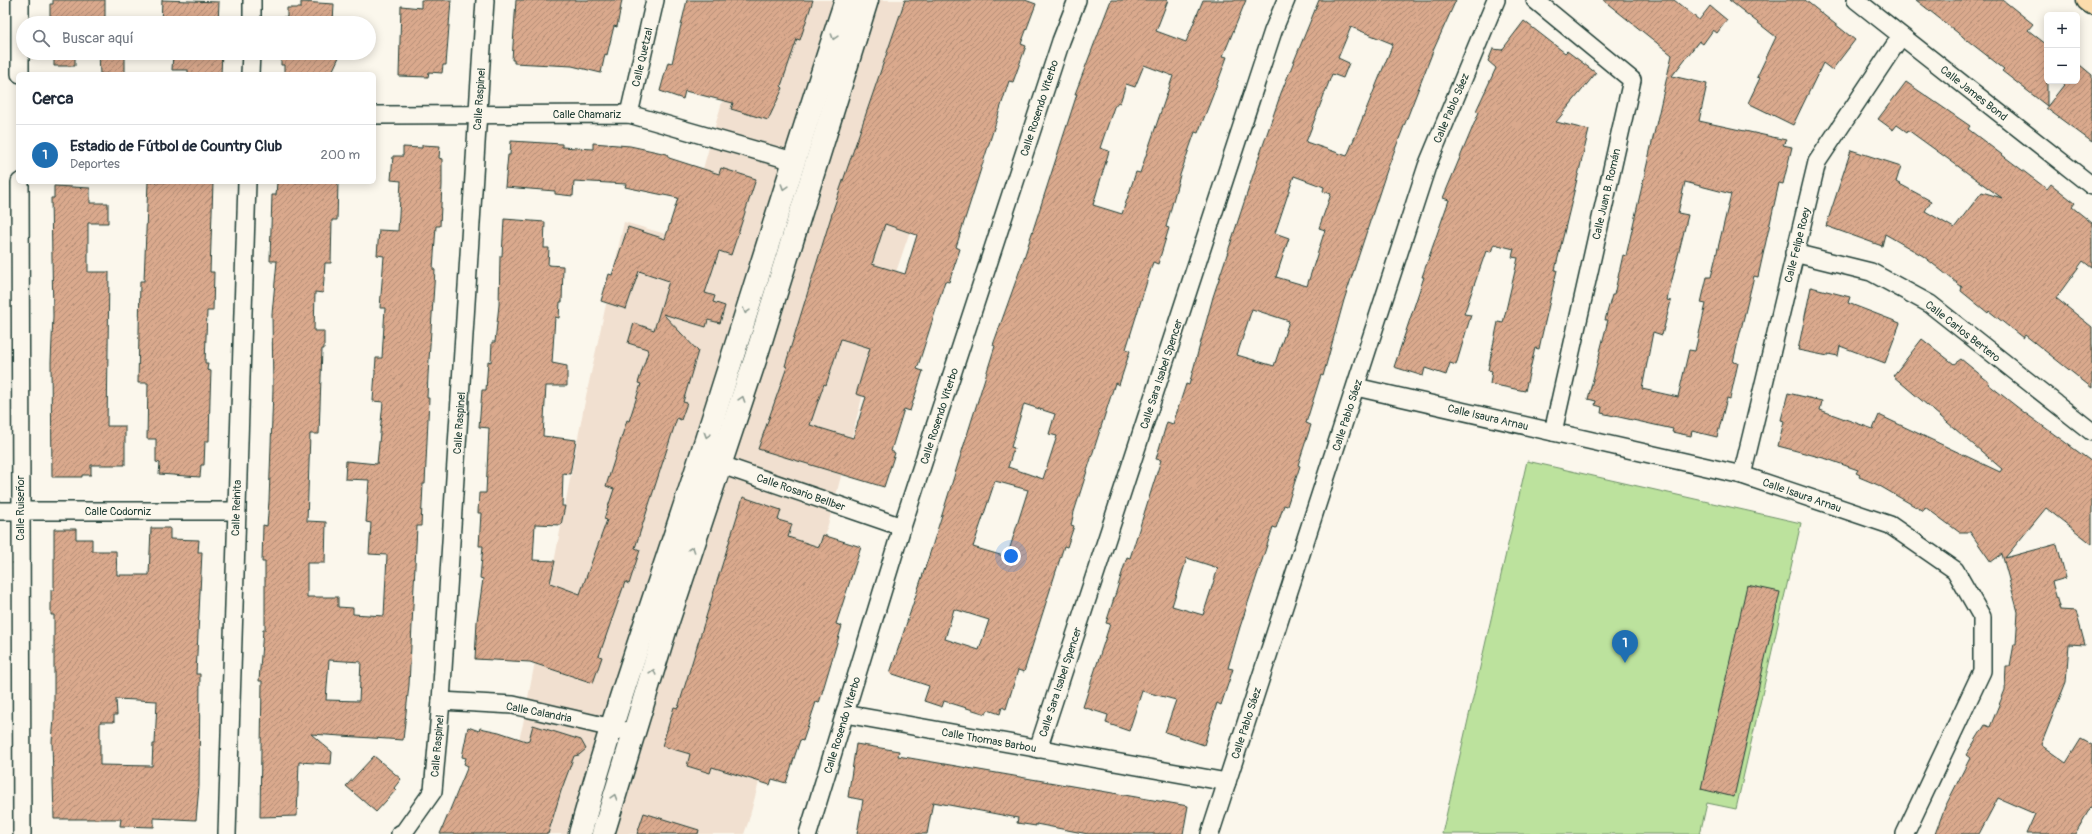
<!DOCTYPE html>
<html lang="es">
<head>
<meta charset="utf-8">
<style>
	body { margin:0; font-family:Pangolin,sans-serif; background:#f6f6f7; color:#1f2937 }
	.controls { position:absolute; right:12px; top:12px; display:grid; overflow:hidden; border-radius:6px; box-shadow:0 2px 10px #0003 }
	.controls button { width:36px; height:36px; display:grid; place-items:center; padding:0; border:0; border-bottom:1px solid #e0e1e3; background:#fff; color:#1f2937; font:20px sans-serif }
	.you { position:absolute; left:1011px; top:556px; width:14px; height:14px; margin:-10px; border:3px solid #fff; border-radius:50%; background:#1a73e8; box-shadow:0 0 0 6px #1a73e833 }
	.badge { display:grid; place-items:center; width:26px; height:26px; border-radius:50%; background:#1f6fb2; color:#fff; font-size:13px; font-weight:700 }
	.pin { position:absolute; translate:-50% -33px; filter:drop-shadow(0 1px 2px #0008) }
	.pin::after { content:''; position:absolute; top:21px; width:14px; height:12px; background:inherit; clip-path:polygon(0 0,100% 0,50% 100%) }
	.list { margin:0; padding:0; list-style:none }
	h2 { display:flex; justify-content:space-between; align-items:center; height:52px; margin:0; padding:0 16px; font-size:17px }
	h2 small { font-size:13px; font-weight:400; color:#747a83 }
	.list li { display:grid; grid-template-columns:26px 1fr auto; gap:12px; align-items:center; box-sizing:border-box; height:60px; padding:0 16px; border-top:1px solid #e0e1e3 }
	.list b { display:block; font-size:15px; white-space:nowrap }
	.list p { margin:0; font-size:13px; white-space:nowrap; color:#747a83 }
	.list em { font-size:13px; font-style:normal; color:#747a83 }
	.icon { flex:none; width:22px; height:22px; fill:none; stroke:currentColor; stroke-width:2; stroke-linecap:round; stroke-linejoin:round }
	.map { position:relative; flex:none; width:2092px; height:834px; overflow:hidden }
	.search { position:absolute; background:#fff; box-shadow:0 2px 10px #0003; left:16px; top:16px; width:360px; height:44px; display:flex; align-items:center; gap:10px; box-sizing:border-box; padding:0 14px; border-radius:22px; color:#747a83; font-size:15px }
	.panel { position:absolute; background:#fff; box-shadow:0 2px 10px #0003; left:16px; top:72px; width:360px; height:112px; border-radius:6px }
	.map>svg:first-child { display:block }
</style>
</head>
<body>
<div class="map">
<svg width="2092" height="834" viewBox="0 0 2092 834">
	<defs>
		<pattern id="building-hatch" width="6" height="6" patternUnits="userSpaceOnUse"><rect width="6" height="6" fill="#daa98d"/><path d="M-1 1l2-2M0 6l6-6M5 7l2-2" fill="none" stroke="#b08b74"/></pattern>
	</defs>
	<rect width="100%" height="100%" fill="#fbf7ec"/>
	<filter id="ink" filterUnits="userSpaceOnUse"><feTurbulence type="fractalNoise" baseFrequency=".025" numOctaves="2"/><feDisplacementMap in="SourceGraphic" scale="8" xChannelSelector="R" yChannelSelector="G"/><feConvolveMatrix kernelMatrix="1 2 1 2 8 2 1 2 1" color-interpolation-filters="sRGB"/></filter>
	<g filter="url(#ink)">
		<path fill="#f1e0d0" d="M751,0H989L895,275L748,823L744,834H495L523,724L586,396L624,222L683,239Z"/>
		<path fill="#bce29d" stroke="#6e9068" d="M1527,461L1801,523L1736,809L1707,803L1700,834H1442Z"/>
		<g fill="url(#building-hatch)" stroke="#1f3d34" fill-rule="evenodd">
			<path d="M53,0H105V20H75V23H50V4H53Z"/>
			<path d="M162,0L219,2L218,23H161Z"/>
			<path d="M421,0H451L446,65H443L442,73L429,72L428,77L399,76L401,6L421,8Z"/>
			<path d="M516,0H622L617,27L614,26L607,55L605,54L601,73L572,66L514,63V60H512Z"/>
			<path d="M687,0H813L800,40L797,39L781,86L783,88L768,120L731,109L733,103L685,91L683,99L660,91L668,62L672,63Z"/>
			<path d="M905,0H1025L1036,4L1021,44L1026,46L1013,82L1009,81L956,247L960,249L949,282L945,281L917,369L923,371L910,411L904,409L891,451L895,453L884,487L758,449L787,367L785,366L834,207ZM885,224L917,235L905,274L872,264ZM841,339L870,348L856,394L866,397L853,438L810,425L824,384L826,385Z"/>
			<path d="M1111,0H1168L1156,31L1186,42L1203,0H1246L1223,56L1227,57L1213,95L1198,133L1195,132L1180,175L1166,227L1169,228L1158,264L1153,262L1126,349L1130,351L1119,385L1115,383L1074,512L1071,525L1074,526L1067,547L1064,546L1024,672L1018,670L1006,709L1002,707L1000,714L988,710L986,714L944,701L942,707L924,701L929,686L890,673L931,550L995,346L993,345L1022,264L1077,94H1075ZM1144,65L1173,76L1140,173L1136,172L1122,214L1093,205L1109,151L1100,148L1114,107L1118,102L1120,103L1126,84L1135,87ZM1024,404L1055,414L1049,434L1057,436L1043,479L1008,467L1014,448L1011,447ZM995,481L1028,490L1007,557L973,547ZM954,609L989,620L979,650L945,639Z"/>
			<path d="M1319,0H1456L1433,51L1387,170L1344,300L1323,376L1321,375L1306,423L1311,425L1298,465L1300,466L1287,506L1284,505L1276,528L1273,527L1240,627L1228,668L1233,669L1221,705L1217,703L1204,745L1165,732L1176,700L1142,691L1129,731L1106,723L1108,715L1083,707L1110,624L1106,623L1117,589L1127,557L1130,558L1161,460L1156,459L1167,422L1173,424L1186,384L1189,385L1213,297L1258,160L1281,93ZM1351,27L1393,44L1347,156L1306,142L1332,74L1343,78L1349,63L1338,58ZM1294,176L1324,187L1323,191L1331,194L1319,228L1325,230L1307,286L1276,277L1289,238L1275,233ZM1252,309L1289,321L1274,366L1237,355ZM1187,558L1218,568L1203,615L1172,606Z"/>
			<path d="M1603,0H1674L1699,20L1710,6L1727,20L1717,33L1713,30L1703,44L1699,41L1672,76L1707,84L1699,121L1786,140L1783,145L1792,147L1783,184L1779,183L1758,277L1754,276L1733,362L1738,363L1730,399L1727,398L1717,437L1692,431L1691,436L1672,432L1673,429L1601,413L1602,407L1595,405L1596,401L1588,399L1608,320H1605L1612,295H1614L1623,255L1626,256L1672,55ZM1685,182L1731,194L1711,277H1707L1701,303L1706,304L1695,351L1689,350L1678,397L1642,389L1653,332L1662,335L1671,301L1667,300L1688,215L1678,213Z"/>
			<path d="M1729,0H1805L1855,40L1832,70L1823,63L1793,125L1748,103L1760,78L1757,77L1776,37Z"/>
			<path d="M1916,0H2003L2033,24L2028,30L2047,45V106L2002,71L2004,69Z"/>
			<path d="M301,2L334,4L333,23H283V17H287V8H301Z"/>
			<path d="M1524,21L1565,53L1567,51L1596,73L1556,122L1589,130L1555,270H1557L1542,335L1539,349L1535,348L1525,391L1490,384L1492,371L1488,370L1498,322L1503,323L1518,258L1512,257L1514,249L1494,244L1491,252L1486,251L1464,314L1471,315L1456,365L1450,363L1446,375L1425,368L1423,376L1394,367L1424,277H1422L1449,200L1443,198L1479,112L1476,111L1496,68L1488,61L1493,49L1502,50Z"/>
			<path d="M50,53H75V66H54V57H50Z"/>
			<path d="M99,53H125V74H100Z"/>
			<path d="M173,53H222L221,74H188V70H172Z"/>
			<path d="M281,53H341L331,74H284V65H281Z"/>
			<path d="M2080,65L2092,75V142L2046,108L2067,81H2077V69Z"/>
			<path d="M1906,82L1970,126L1968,129L2047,189L2051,184L2075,203L2072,207L2092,223V268L2083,261L2056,298L2092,327V388L2025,335L2023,338L1989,311L1988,313L1961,291L1962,287L1923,256L1885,234L1882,246L1826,226L1851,150L1901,166L1896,182L1931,201L1925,211L1954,228L1982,192L2002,198L1908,130L1907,132L1897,125L1893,130L1878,119Z"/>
			<path d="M511,141L562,144V147L593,149V143L630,146L667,154L669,158L719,174L721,168L756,179L731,255L719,251L705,293L715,296L713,302L725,306L720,323L708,320L706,327L663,314L698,351L683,402L687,403L681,420L677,418L635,548L640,550L629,584L625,582L599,656L602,657L593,683L530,662L475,659L477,621L483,579L480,578L483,546H479L481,513H478L479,493H486L489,428L479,427L482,390H486L488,361L491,362L492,342H495L499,305L500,256H502L504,219L545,222L544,248H549L548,265L563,266L562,302H560L559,318L555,317L552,363L567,366V386H546L543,436L576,440L570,474L563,473L562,506H565L561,525L535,524L533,560L555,561L550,583L580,594L607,520L604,519L614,489L606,486L627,420L629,421L641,384L638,383L648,352L647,349L628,343L634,323L654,330L669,281L639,271L626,309L601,301L609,274L612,275L628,227L665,239L678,198L625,187L626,184L574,181L573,196L555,194V191L505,187L508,155H510Z"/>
			<path d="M422,145L440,146L439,158L442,159V185L440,226H436L433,269L435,270L428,375L427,398H429L425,484H423L421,526H417L409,685L403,740L311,734L332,752L331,764L299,762L297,816L260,817L262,681H259L263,630H265V562H262L263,525L267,526L269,501L273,390L272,314L277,261H270L272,195H276L277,182H338L337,220H332L331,263H325L323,293L315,292L314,331H324V349H322L319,434H310L307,521L326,522L325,563H307V597H338V607L353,608V614L384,616L387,555L369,554L371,523L366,522L369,480L345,479L346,461L377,464L383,402L373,401L376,358H382L385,308H380L384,256L377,255L379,230L398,231L401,181L391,180L393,156H403V147L422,148ZM329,660L361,662L359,701L326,700Z"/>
			<path d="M148,182H213L210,272H214L213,311H207L205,363H208L207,370L211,371L210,398L209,441H205L204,465H201L200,477L159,474L160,463L156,462V439H147L148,383H138L140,281H144Z"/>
			<path d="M54,186L90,188V203H108V223H88V272H109L107,426H125V465H91V475H82V477H52L51,362L53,316L51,198H54Z"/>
			<path d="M1811,287L1850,297L1848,303L1900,323L1885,363L1840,346L1838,356L1828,354V356L1798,350Z"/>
			<path d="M1922,339L1954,364L1961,359L1989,382L1988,384L2021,410L2092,462V544L2046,508L2005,558L2057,544L2066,578L2052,582L2060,610L2076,611L2085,645L2069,644L2066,682L2041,745L2066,763L2081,739L2092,745V805L2075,834H2026L2035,814L1998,798L1979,834H1935L1945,807L1970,758L1966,755L1985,725L1990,727L2005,690L2006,666H2010L2014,644H2016L2018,612L2002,554L1991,562L1970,532H1959L1925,507L1923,511L1878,485L1859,477L1860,475L1856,473L1858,470L1827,459L1778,446L1784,421L1781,420L1788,393L1822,401L1820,410L1873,429L1879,415L2000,472L2002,469L1893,376Z"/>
			<path d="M743,497L781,510L778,520L792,524L788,537L819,547L823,535L861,547L836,624L842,626L819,703L816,702L803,741L800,740L786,783L772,779L770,785L712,767L710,773L687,766L690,754L662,746L674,707L678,708Z"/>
			<path d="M151,528H170V539L199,540L198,552H202L196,674H200L199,786L196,820L154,818V827L120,826L121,819H54L52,741L54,719V615H51V590H54V529H76V539H92V551H116L117,575H149ZM116,699L157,701L155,744H153L152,766L100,765V722H114V715H117Z"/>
			<path d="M1747,585L1780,592L1734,797L1701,789Z"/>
			<path d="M533,725L581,740L586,749L579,755L574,756L561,791L548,834H440L468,766L464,764L466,758L462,757L468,727L479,731L480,728L499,732L526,741L529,740Z"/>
			<path d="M856,744L899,751L898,756L1188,806L1183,834H1088L1036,824V826L1017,823L1018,818L933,802L927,834H857L863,800L848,797Z"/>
			<path d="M374,756L401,779L394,788L396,790L376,812L346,786Z"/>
			<path d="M644,813L699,830L698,834H637Z"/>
		</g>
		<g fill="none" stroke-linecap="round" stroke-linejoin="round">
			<g stroke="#1f3d34" stroke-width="20">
				<g id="street">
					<path d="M20,0V74"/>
					<path d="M1535,0L1632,80L1553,432"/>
					<path d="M1856,0L2092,186"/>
					<path d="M252,23V0"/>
					<path d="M250,74L251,53"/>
					<path d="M629,114L655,0"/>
					<path d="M374,115L629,114L793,161"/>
					<path d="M20,182L22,834"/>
					<path d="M1794,253L1871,272L1930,304L2092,432"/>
					<path d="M1356,387L1742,475L1890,525L1955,570L1982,617V671L1905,834"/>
					<path d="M710,461L902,527"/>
					<path d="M1742,475L1817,162L1901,36"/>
					<path d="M0,511H235"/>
					<path d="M441,701L513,705L634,733"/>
					<path d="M845,714L1227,782"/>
					<path d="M1038,749L1273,31L1286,0"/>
					<path d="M227,834L247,182"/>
					<path d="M400,834L404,832L433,791L441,701L485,0"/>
					<path d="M808,834L902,527L1061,41L1077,0"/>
					<path d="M1210,834L1427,166L1496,0"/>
				</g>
			</g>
			<g stroke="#1f3d34" stroke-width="25">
				<g id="secondary">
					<path d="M580,834C614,710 658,588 698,465C748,310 795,154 846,0"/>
					<path d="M603,834L668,621L755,360L867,0"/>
				</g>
			</g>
			<g stroke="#1f3d34" stroke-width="25">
				<path id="primary" d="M2088,0L2092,3"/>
			</g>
			<use href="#street" stroke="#fbf7ec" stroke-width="17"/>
			<use href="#secondary" stroke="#fbf7ec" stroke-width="22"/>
			<use href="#primary" stroke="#fcdcac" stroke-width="22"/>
		</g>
		<defs><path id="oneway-chevron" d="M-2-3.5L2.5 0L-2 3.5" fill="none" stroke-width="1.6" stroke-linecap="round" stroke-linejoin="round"/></defs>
		<g stroke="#8d9a90">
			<use href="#oneway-chevron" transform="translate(834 37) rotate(108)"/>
			<use href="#oneway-chevron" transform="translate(784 187) rotate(107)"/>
			<use href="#oneway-chevron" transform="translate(746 311) rotate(107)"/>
			<use href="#oneway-chevron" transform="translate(742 399) rotate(-72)"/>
			<use href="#oneway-chevron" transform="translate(707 435) rotate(107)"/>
			<use href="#oneway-chevron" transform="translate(692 549) rotate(-71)"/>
			<use href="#oneway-chevron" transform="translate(653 672) rotate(-73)"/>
			<use href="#oneway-chevron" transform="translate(614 797) rotate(-73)"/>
		</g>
	</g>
	<g text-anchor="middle" stroke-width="3" stroke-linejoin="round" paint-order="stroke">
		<g font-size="11" fill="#1f3d34" stroke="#fbf7ec">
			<text transform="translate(642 57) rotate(-77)" y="4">Calle Quetzal</text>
			<text transform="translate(1974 93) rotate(38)" y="4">Calle James Bond</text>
			<text transform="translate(479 99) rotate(-86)" y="4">Calle Raspinel</text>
			<text transform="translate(1039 108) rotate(-72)" y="4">Calle Rosendo Viterbo</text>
			<text transform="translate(1451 108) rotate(-67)" y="4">Calle Pablo Sáez</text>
			<text x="587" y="118">Calle Chamariz</text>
			<text transform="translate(1606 194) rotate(-77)" y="4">Calle Juan B. Román</text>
			<text transform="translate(1797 245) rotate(-76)" y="4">Calle Felipe Roey</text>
			<text transform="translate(1963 331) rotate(38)" y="4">Calle Carlos Bertero</text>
			<text transform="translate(1161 374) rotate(-72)" y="4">Calle Sara Isabel Spencer</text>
			<text transform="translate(1347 415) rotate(-72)" y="4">Calle Pablo Sáez</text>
			<text transform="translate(939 416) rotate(-72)" y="4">Calle Rosendo Viterbo</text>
			<text transform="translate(1488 417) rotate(13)" y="4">Calle Isaura Arnau</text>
			<text transform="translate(459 423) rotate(-86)" y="4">Calle Raspinel</text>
			<text transform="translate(801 492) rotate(19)" y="4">Calle Rosario Bellber</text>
			<text transform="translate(1802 495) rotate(19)" y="4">Calle Isaura Arnau</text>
			<text transform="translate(20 508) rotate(-90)" y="4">Calle Ruiseñor</text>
			<text transform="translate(236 508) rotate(-88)" y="4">Calle Reinita</text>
			<text x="118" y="515">Calle Codorniz</text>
			<text transform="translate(1060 682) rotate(-72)" y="4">Calle Sara Isabel Spencer</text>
			<text transform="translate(539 712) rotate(11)" y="4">Calle Calandria</text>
			<text transform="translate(1246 723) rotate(-72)" y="4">Calle Pablo Sáez</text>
			<text transform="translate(842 725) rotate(-73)" y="4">Calle Rosendo Viterbo</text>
			<text transform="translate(989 740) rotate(10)" y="4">Calle Thomas Barbou</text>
			<text transform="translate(437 746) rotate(-85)" y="4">Calle Raspinel</text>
		</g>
	</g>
</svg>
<div class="controls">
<button>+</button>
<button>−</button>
</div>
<div class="you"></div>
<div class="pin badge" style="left:1625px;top:663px">1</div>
<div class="search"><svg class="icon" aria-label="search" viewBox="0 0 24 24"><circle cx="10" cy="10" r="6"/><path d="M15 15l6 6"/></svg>Buscar aquí</div>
<section class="panel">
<h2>Cerca<small></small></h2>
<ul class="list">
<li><span class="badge">1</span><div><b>Estadio de Fútbol de Country Club</b><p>Deportes</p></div><em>200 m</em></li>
</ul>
</section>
</div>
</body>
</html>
